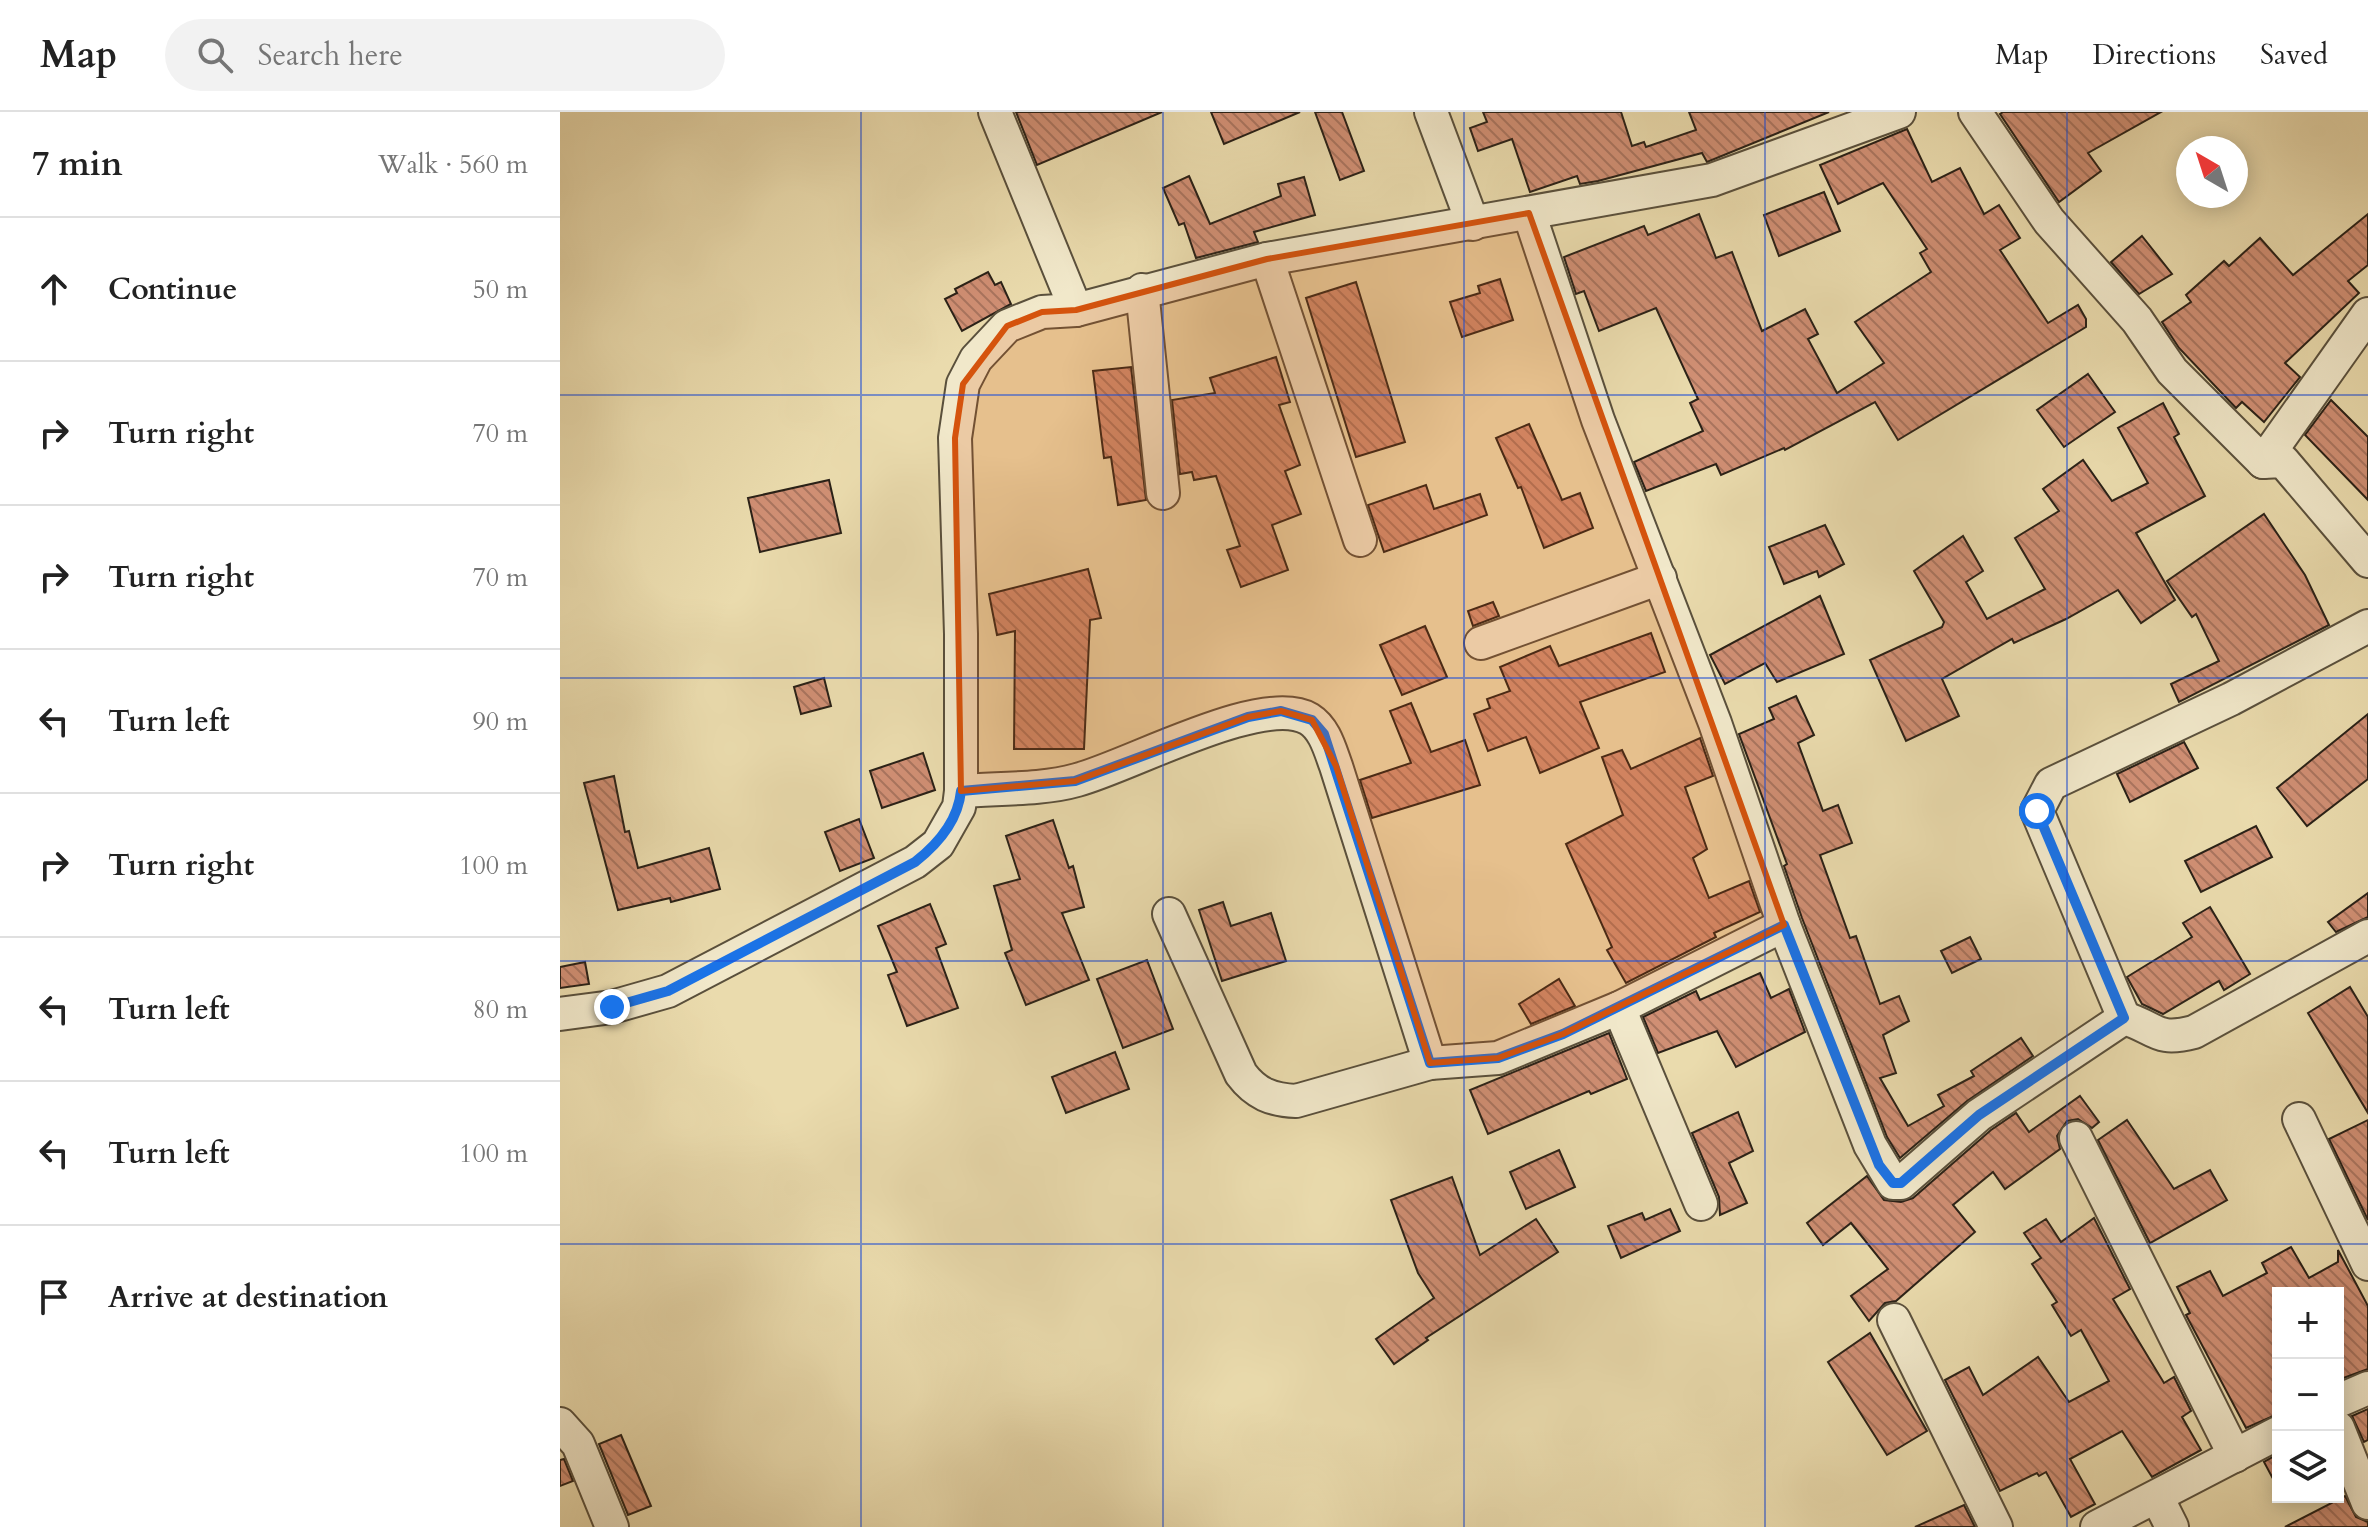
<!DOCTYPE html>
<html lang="en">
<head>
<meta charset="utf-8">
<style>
	body { margin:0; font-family:Cardo,serif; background:#f2f2f2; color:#222 }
	.controls { position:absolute; right:24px; bottom:24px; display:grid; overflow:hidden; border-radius:0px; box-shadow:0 4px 20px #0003 }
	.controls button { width:72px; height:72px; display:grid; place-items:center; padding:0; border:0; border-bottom:2px solid #e0e0e0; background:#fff; color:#222; font:40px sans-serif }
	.compass { position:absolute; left:1616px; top:24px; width:72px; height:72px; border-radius:50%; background:#fff; box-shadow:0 4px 20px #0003; rotate:321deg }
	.stop { position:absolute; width:24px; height:24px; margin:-18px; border:6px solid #1a73e8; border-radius:50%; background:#fff }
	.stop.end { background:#1a73e8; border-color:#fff; box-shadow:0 2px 8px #0008 }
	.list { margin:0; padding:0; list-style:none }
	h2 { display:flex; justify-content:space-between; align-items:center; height:104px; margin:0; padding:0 32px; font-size:34px }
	h2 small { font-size:26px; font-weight:400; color:#767676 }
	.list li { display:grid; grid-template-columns:52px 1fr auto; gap:24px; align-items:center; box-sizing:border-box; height:144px; padding:0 32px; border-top:2px solid #e0e0e0 }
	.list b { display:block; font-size:30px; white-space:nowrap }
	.list em { font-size:26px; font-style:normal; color:#767676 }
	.icon { flex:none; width:44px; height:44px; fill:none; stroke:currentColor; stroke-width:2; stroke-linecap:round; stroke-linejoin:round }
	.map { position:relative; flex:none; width:1808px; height:1415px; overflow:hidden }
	header { display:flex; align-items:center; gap:48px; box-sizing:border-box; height:112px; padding:0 40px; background:#fff; border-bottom:2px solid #e0e0e0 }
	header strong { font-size:38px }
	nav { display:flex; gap:44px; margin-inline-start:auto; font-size:28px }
	.search { width:560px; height:72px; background:#f2f2f2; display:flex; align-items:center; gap:20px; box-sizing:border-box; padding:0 28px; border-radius:44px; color:#767676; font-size:30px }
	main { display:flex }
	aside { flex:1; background:#fff }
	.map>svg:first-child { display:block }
</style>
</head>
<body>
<header>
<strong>Map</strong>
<div class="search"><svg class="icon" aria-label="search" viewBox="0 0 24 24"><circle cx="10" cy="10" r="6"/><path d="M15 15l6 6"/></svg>Search here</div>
<nav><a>Map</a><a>Directions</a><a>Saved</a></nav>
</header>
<main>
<aside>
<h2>7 min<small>Walk · 560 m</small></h2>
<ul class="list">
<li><svg class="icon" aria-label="ahead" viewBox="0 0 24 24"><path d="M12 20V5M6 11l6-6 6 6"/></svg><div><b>Continue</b></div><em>50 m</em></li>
<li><svg class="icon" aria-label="right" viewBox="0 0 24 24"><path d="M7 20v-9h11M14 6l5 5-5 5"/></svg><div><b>Turn right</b></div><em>70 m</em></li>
<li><svg class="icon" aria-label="right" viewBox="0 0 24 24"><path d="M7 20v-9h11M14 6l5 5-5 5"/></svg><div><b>Turn right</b></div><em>70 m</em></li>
<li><svg class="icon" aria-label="left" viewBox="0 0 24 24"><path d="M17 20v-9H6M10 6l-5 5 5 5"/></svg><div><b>Turn left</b></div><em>90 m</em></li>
<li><svg class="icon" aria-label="right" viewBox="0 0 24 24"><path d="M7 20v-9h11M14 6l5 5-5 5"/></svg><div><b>Turn right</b></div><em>100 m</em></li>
<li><svg class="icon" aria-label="left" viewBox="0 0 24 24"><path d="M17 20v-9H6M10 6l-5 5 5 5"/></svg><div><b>Turn left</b></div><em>80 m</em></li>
<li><svg class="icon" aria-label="left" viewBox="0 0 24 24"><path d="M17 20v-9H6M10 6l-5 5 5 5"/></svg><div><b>Turn left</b></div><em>100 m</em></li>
<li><svg class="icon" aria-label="arrive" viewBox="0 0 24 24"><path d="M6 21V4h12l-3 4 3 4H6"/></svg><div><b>Arrive at destination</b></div></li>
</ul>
</aside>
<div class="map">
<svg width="1808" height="1415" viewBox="0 0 1808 1415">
	<defs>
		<pattern id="building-back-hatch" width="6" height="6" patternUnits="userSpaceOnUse" patternTransform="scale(2)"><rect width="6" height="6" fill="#d08f74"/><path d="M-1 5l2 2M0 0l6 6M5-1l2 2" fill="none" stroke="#a9745e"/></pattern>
	</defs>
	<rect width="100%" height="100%" fill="#eadbad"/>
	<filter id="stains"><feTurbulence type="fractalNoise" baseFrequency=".0025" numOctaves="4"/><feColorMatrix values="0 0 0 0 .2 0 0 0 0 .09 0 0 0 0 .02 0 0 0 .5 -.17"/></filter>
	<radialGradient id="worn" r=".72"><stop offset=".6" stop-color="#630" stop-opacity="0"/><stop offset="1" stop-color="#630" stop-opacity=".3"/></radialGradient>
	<g fill="url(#building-back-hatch)" stroke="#2a2117" stroke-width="2">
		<path d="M456,0H602L477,53Z"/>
		<path d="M651,0H740L664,32Z"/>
		<path d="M755,0H782L804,59L780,68Z"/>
		<path d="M923,0H1061L1072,34L1084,30L1086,35L1136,18L1129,0H1269L1147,50L1142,41L1038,69L1020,72L1017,64L970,80L952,27L918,39L910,16L927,10Z"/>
		<path d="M1443,0H1601L1528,41L1541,59L1499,90L1440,2Z"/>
		<path d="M1347,17L1372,70L1400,56L1424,102L1439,93L1460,126L1440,138L1488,211L1518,193L1526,207V215L1338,328L1315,290L1225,338L1224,336L1161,363L1156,352L1086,379L1074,350L1143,319L1130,291L1138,287L1096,196L1039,219L1024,179L1016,182L1004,145L1084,114L1088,123L1139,102L1156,146L1172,140L1202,219L1245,197L1258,222L1248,227L1277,281L1324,251L1295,210L1371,160L1360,141L1367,137L1323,71L1278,92L1260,53Z"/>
		<path d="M629,64L650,112L721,84L718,72L744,65L755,103L694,120L698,130L636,146L624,111L619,113L603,76Z"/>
		<path d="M1264,80L1280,119L1219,144L1204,103Z"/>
		<path d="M1808,102V153L1788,169L1799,181L1725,251L1740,265L1704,310L1682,290L1676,296L1619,236L1602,210L1631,190L1626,183L1664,149L1669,154L1700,126L1733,163Z"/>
		<path d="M1582,124L1612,162L1579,182L1551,150Z"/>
		<path d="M428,160L435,173L441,170L451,192L402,219L385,187L397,181L395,177Z"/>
		<path d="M940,167L953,208L902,225L890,190L920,181L918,174Z"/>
		<path d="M796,170L845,330L796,345L746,186Z"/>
		<path d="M716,245L730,290L719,293L740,353L725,359L741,402L712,413L728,458L681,475L667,438L680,434L656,364L634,368L632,360L620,362L612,288L655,281L650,266Z"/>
		<path d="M571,255L586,388L558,393L551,345L544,346L533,259Z"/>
		<path d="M1528,262L1555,300L1504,335L1477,298Z"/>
		<path d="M1771,288L1808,325V388L1745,323Z"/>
		<path d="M1603,291L1619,322L1614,325L1645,384L1576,421L1615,488L1581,511L1558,478L1506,507L1454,531L1452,527L1382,567L1399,604L1346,629L1310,548L1382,515L1384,510L1354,459L1403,424L1423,459L1406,470L1427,507L1485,477L1455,426L1499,399L1483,377L1523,348L1552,389L1588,371L1558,316Z"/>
		<path d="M969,312L1002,388L1020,381L1033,416L984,436L961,375L958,376L936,326Z"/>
		<path d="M269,368L281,421L200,440L188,386Z"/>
		<path d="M866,373L874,397L920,382L927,403L824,440L808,393Z"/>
		<path d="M1704,402L1745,463L1769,513L1619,590L1611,572L1659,549L1636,502L1632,505L1607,469Z"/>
		<path d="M1265,413L1284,452L1259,465L1257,459L1224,472L1209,435Z"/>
		<path d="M528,457L541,506L530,508L524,637H454L455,519L437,523L429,482Z"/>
		<path d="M1260,484L1284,542L1217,570L1205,551L1165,572L1150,543Z"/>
		<path d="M933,490L939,504L913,514L908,499Z"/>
		<path d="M865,514L887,565L842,583L820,533Z"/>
		<path d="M1091,521L1105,560L1020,590L1039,636L980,661L966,625L928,639L914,602L930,596L927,587L950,579L940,555L990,534L999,554Z"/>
		<path d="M264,566L271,594L241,602L234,575Z"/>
		<path d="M1236,584L1254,623L1238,631L1263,699L1278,693L1292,731L1260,743L1290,826L1296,824L1320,892L1339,884L1349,909L1323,923L1336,961L1320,966L1348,1014L1384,994L1378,983L1414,964L1411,959L1461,926L1473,944L1407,989L1340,1046L1327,1025L1242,806L1224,754L1227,752L1179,622L1214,607L1209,596Z"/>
		<path d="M851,591L871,640L905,628L920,673L812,706L800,668L851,651L830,599Z"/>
		<path d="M1808,602V667L1747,714L1717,676Z"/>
		<path d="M1140,626L1153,664L1125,675L1147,737L1133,746L1149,786L1189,769L1200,800L1154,821L1156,825L1066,871L1047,838L1052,835L1006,732L1063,703L1042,645L1062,638L1071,657Z"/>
		<path d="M1624,630L1638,656L1570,690L1557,662Z"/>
		<path d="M363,641L375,678L322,696L310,659Z"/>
		<path d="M54,664L65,720L69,719L78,756L149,736L160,777L111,790L110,786L58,798L24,671Z"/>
		<path d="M299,707L314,746L280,759L265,720Z"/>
		<path d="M493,708L509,756L513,754L524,795L502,801L529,868L466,893L445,841L452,838L434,774L460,767L446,724Z"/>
		<path d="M1696,714L1712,745L1641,780L1625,749Z"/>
		<path d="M1808,781V805L1776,820L1768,810Z"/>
		<path d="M663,790L671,814L711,801L726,849L662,869L639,798Z"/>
		<path d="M370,792L386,832L376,836L398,896L347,914L328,863L337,860L318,814Z"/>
		<path d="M1650,795L1690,862L1664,878L1659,869L1603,902L1582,892L1567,865L1632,825L1623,811Z"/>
		<path d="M1410,825L1421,847L1392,861L1381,839Z"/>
		<path d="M587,848L613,917L563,936L537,867Z"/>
		<path d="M25,850L29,872L0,876V855Z"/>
		<path d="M1200,861L1211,886L1229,877L1245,920L1176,955L1157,919L1098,941L1083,905L1136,879L1140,888Z"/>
		<path d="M999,867L1015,894L971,912L959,892Z"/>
		<path d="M1790,875L1808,905V1001L1748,901Z"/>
		<path d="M1049,921L1067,967L1031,982L1029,979L928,1022L910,978Z"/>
		<path d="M555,940L569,977L506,1001L492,965Z"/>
		<path d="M1520,984L1539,1010L1532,1016L1518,1007L1507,1009L1497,1024L1500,1037L1445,1077L1433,1060L1393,1093L1415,1120L1336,1189L1325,1191L1309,1209L1291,1184L1328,1157L1291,1111L1263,1133L1247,1111L1307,1064L1324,1088L1341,1090L1353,1086L1431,1018L1456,1001L1469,1020Z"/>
		<path d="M1178,1000L1193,1039L1169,1051L1187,1091L1160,1103L1159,1085L1132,1021Z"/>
		<path d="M1567,1008L1614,1077L1650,1058L1667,1088L1590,1131L1538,1028Z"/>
		<path d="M1808,1008V1108L1769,1027Z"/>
		<path d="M999,1038L1015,1075L966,1097L950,1060Z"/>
		<path d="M892,1065L920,1143L976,1107L998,1140L866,1226L868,1228L834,1252L816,1227L874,1186L858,1161L831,1088Z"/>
		<path d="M1110,1097L1120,1119L1061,1146L1048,1114L1082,1101L1085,1108Z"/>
		<path d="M1534,1106L1570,1177L1553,1187L1604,1271L1614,1265L1631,1299L1622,1305L1641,1338L1592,1365L1562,1319L1510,1347L1535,1392L1511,1405L1486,1360L1479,1364L1477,1361L1440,1379L1385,1268L1409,1255L1423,1283L1478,1245L1509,1290L1549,1269L1521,1218L1511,1224L1492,1193L1497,1190L1472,1152L1481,1146L1464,1121L1486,1107L1501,1130Z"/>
		<path d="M1731,1135L1749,1166L1778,1150V1138L1808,1194V1257L1778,1268V1181H1718V1302L1686,1316L1626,1203L1630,1201L1617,1175L1650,1159L1663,1184L1707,1161L1702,1151Z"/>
		<path d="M1310,1221L1367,1319L1327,1343L1268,1250Z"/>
		<path d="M1808,1297V1328L1804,1330L1792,1304Z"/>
		<path d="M61,1323L91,1394L68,1403L39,1332Z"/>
		<path d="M1718,1342V1376L1704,1350Z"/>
		<path d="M4,1347L13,1369L0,1374V1348Z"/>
		<path d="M1785,1384L1796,1405L1808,1410V1415H1725Z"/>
		<path d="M1404,1393L1415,1415H1355Z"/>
	</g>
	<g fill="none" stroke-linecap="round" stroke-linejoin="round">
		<g stroke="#5a503c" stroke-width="36">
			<g id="street">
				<path d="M435,0L516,198"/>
				<path d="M871,0L913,112"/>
				<path d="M1415,0L1489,109L1577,208L1612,259L1703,350L1723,349L1808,449"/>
				<path d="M969,101L1038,308L1155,611L1224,813L1310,1033L1333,1071H1341L1419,1003L1564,906C1597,916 1595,930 1634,920L1808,824"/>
				<path d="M707,147L800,428"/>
				<path d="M582,178L603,381"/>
				<path d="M1703,350L1808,202"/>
				<path d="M921,531L1100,466"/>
				<path d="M401,679C438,676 482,678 517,668C570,654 703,580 749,607C765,617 770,638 776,654L870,951"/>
				<path d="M609,802L681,962C696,982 712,988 736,989L870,951L938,946L1059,896L1224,813"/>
				<path d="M1059,896L1141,1092"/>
				<path d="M0,902L52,895L108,879L355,750L378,732L399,695L401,679V522L395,326L403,272L416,247L447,214L482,200L516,198L707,147L1152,68L1339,0"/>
				<path d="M1564,906L1477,699L1491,672L1671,587L1808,514"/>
				<path d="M1739,1007L1808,1152"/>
				<path d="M1516,1026L1675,1344"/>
				<path d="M1334,1208L1436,1415"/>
				<path d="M1778,1289L1808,1276"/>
				<path d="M0,1312L18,1332L52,1415"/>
				<path d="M1778,1316L1808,1391"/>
				<path d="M1597,1385L1612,1415"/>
				<path d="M1537,1415L1718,1321"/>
			</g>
		</g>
		<use href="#street" stroke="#f1e8ca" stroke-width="32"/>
	</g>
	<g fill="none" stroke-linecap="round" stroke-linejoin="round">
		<path stroke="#1a73e8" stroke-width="10" d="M52,895L108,879L355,750C378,732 398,709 401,679L515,669L688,605L721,599L752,608L764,622L870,951L938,946L1003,922L1224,813L1319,1053L1333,1071H1341L1419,1003L1564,906L1477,699"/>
	</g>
	<path fill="#d5530d" fill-opacity="0.2" stroke="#d5530d" stroke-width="6" stroke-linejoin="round" d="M969,101L1224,813L1003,922L938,946L870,951L776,654L752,608L721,599L688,605L515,669L401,679L395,326L403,272L447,214L482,200L516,198L707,147Z"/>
	<path fill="none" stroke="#1d4ed8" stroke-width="2" stroke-opacity="0.55" d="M301,0V1415M603,0V1415M904,0V1415M1205,0V1415M1507,0V1415M0,283H1808M0,566H1808M0,849H1808M0,1132H1808"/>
	<rect width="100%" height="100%" filter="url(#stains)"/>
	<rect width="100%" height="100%" fill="url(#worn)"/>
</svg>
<div class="controls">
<button>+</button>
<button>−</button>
<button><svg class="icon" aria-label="layers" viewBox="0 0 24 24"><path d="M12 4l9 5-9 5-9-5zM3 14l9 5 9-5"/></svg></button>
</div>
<svg class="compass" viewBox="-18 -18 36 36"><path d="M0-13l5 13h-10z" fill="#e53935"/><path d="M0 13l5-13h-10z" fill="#767676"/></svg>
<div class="stop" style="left:1477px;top:699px"></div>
<div class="stop end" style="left:52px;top:895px"></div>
</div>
</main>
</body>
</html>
